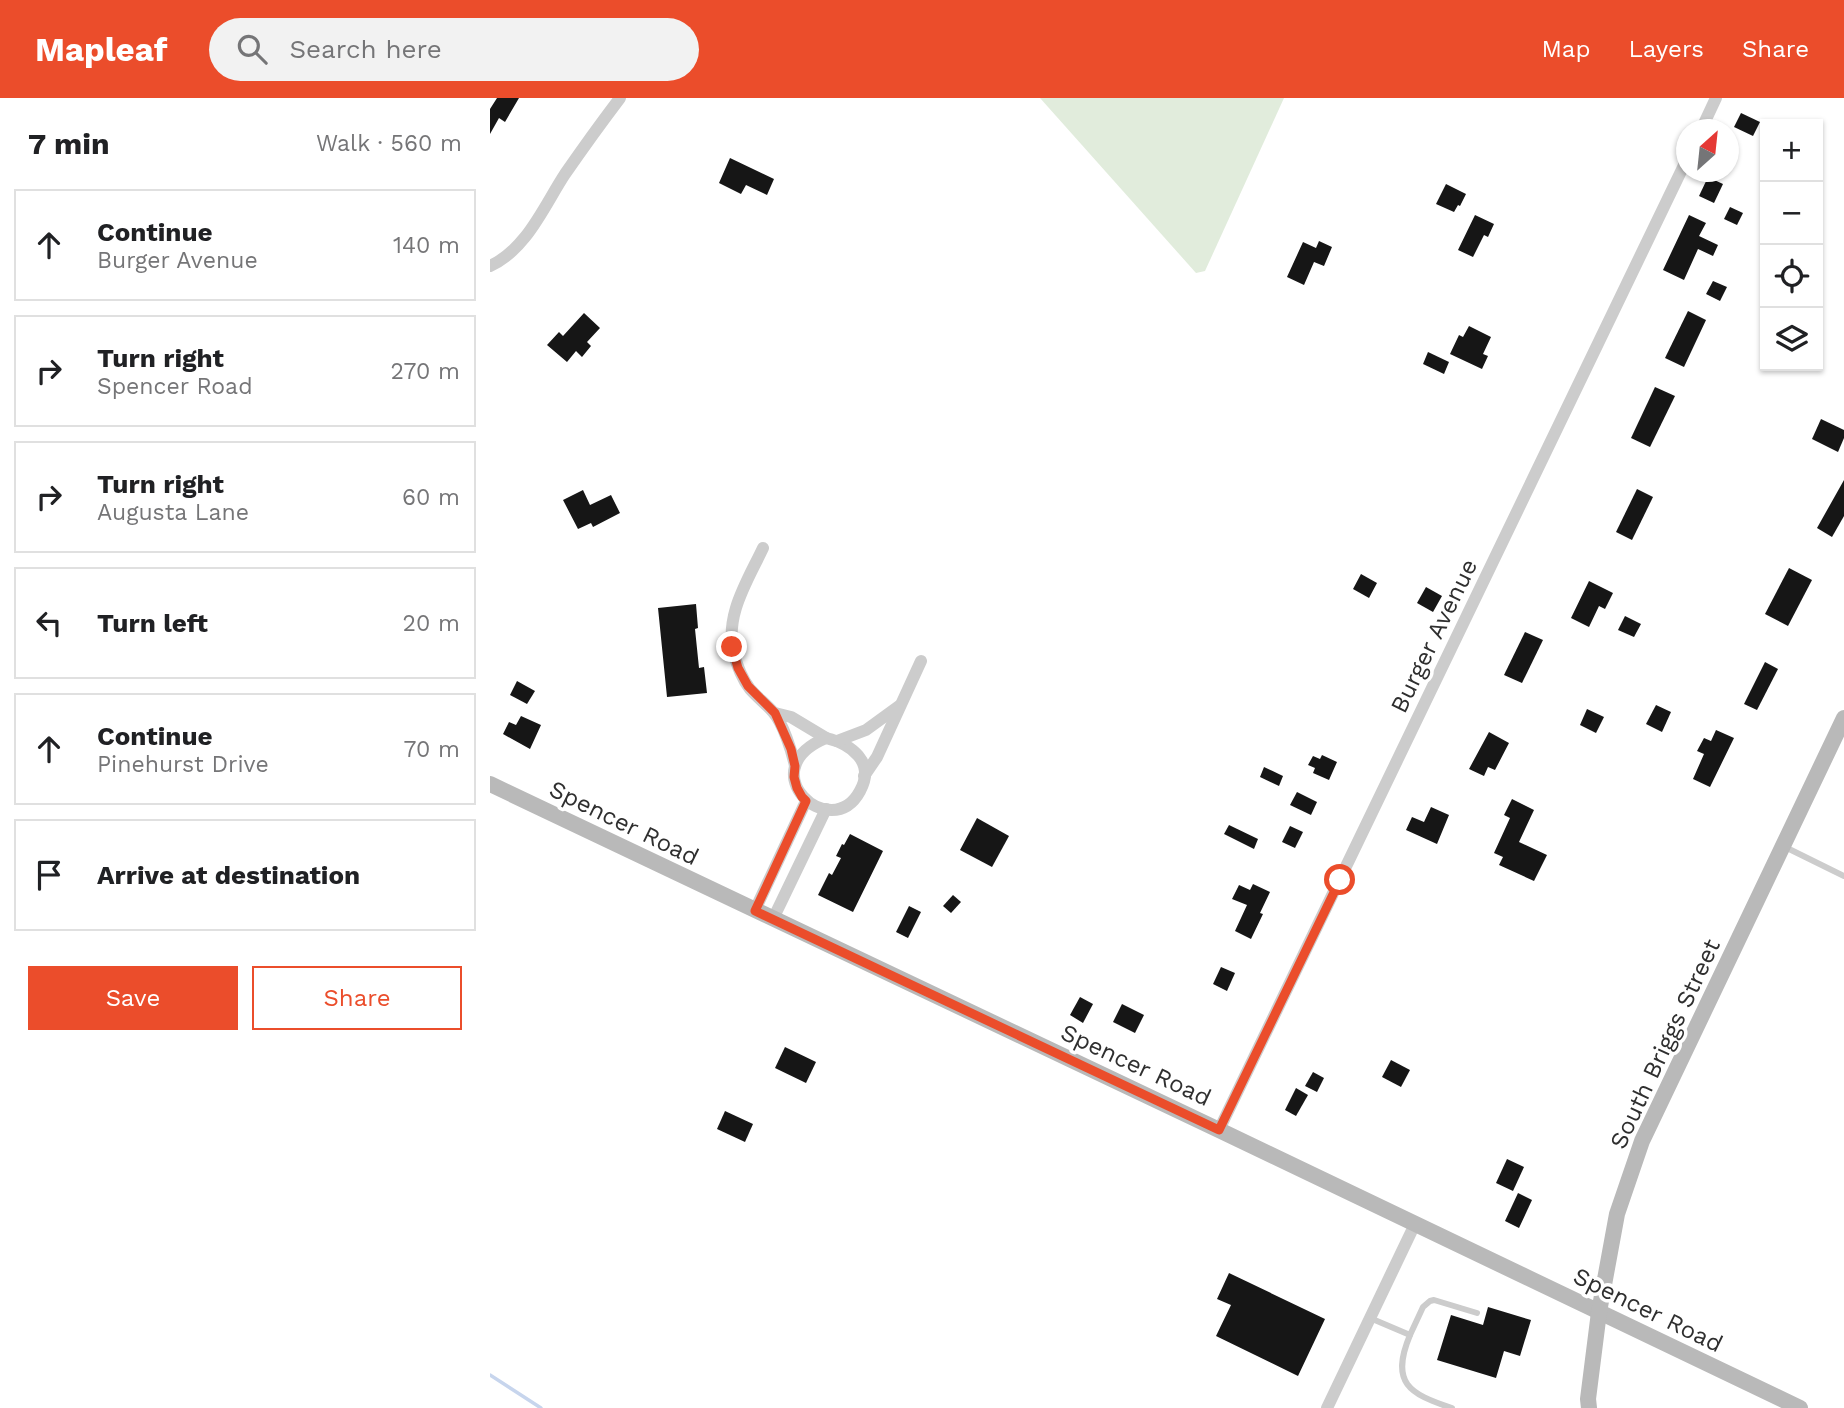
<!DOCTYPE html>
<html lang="en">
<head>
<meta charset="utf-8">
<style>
	body { margin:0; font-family:"Work Sans",sans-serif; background:#f2f2f2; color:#202124 }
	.controls { position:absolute; right:21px; top:21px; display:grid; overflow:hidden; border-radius:0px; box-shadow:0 2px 5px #0004 }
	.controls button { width:63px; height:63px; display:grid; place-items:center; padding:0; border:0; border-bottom:2px solid #e0e0e0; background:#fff; color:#202124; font:35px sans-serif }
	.compass { position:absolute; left:1186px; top:21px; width:63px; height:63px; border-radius:50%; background:#fff; box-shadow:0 2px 5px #0004; rotate:27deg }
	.stop { position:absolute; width:21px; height:21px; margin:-16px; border:5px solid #eb4d2b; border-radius:50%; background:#fff }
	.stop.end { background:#eb4d2b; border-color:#fff; box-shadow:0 2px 7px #0008 }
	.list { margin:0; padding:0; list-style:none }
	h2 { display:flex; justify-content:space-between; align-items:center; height:91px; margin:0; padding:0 28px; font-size:30px }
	h2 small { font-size:23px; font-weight:400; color:#757577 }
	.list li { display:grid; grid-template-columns:46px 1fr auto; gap:21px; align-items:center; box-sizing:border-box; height:112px; margin:0 14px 14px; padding:0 14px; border:2px solid #e0e0e0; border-radius:0px }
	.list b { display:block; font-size:26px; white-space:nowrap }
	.list p { margin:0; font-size:23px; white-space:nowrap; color:#757577 }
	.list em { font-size:23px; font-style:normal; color:#757577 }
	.actions { display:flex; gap:14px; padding:21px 28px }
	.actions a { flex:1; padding:16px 0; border:2px solid #eb4d2b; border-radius:0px; text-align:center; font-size:24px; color:#eb4d2b }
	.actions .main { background:#eb4d2b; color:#fff }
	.icon { flex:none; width:38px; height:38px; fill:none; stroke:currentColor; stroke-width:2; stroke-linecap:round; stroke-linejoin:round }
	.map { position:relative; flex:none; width:1354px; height:1310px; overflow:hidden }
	header { display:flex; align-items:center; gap:42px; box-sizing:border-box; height:98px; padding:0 35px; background:#eb4d2b; color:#fff }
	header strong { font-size:33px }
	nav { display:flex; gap:38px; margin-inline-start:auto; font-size:24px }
	.search { width:490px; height:63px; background:#f2f2f2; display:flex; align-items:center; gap:18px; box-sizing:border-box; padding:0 24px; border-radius:38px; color:#757577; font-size:26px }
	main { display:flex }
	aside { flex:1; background:#fff }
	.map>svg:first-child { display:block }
</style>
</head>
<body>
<header>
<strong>Mapleaf</strong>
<div class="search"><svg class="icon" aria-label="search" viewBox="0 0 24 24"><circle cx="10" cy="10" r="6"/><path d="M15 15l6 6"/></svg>Search here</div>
<nav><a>Map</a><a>Layers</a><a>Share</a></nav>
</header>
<main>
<aside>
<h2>7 min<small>Walk · 560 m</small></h2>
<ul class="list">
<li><svg class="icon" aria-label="ahead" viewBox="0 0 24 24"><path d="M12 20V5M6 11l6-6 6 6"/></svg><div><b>Continue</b><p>Burger Avenue</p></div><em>140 m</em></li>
<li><svg class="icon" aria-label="right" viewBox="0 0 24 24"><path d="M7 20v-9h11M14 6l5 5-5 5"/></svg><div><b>Turn right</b><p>Spencer Road</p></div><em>270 m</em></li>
<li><svg class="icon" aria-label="right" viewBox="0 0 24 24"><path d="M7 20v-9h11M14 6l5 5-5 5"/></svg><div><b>Turn right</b><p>Augusta Lane</p></div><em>60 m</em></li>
<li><svg class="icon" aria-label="left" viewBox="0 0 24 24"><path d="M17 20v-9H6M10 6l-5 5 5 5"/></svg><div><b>Turn left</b></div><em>20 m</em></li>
<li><svg class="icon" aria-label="ahead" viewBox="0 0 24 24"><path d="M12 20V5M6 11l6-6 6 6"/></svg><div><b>Continue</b><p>Pinehurst Drive</p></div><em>70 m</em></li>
<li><svg class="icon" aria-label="arrive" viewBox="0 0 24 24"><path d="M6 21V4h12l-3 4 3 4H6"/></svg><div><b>Arrive at destination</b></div></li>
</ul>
<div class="actions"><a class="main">Save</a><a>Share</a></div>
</aside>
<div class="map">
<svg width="1354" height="1310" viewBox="0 0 1354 1310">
	<rect width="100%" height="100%" fill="#fff"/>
	<path fill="#e1ecdc" d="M550,0H794L715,173L706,175Z"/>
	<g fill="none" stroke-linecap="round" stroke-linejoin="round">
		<path stroke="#c7d5ed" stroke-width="3.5" d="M0,1277L51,1310"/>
	</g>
	<g fill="#161616">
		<path d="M7,0H29L15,24L9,20L0,36V11Z"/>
		<path d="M1251,15L1270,24L1263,38L1244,29Z"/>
		<path d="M240,60L284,81L277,97L256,87L251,96L229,85Z"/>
		<path d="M1218,79L1233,86L1224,105L1209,98Z"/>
		<path d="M956,86L976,96L970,108L968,107L964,114L946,106Z"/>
		<path d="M1240,109L1253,115L1247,127L1234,121Z"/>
		<path d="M985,117L1004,126L998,139L994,137L983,159L968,152Z"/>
		<path d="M1199,117L1216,125L1209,138L1228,147L1223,158L1208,151L1194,182L1173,172Z"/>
		<path d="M829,143L842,149L834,168L824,164L814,187L797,179L813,144L826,150Z"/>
		<path d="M1223,183L1237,189L1230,203L1216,196Z"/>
		<path d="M1198,213L1216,222L1194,269L1175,260Z"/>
		<path d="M94,215L110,230L97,244L101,248L92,259L86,253L77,264L57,247L69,234L73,238Z"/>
		<path d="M979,228L1001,239L993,256L998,258L992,271L960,256L969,237L973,239Z"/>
		<path d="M938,254L959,264L954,276L933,266Z"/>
		<path d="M1165,289L1185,298L1160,349L1141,340Z"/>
		<path d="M1331,321L1354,332V340L1348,354L1322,341Z"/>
		<path d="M1354,382V418L1342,439L1327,430Z"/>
		<path d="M1147,391L1163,399L1142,442L1126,434Z"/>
		<path d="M93,392L100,407L121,397L130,415L103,429L101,425L88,431L73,402Z"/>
		<path d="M1299,470L1322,482L1298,528L1275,516Z"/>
		<path d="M871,476L887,485L879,500L863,491Z"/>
		<path d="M1099,483L1123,495L1115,511L1109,508L1099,529L1081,520Z"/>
		<path d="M936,489L952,498L943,514L927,505Z"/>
		<path d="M206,506L208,530L205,531L209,570L214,569L217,595L177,599L168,510Z"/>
		<path d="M1135,518L1151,526L1144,539L1128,532Z"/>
		<path d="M1035,534L1053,542L1032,585L1014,577Z"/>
		<path d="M1275,564L1288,571L1267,612L1254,606Z"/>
		<path d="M27,583L45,593L37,606L20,597Z"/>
		<path d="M1166,607L1181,614L1172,634L1156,626Z"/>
		<path d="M1097,611L1114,619L1106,635L1090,627Z"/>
		<path d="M31,618L51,627L40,651L13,636L19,624L26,627Z"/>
		<path d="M1226,632L1244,640L1220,689L1203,681L1214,656L1207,653L1214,640L1221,643Z"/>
		<path d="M999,634L1019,645L1005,672L998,669L994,678L979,671Z"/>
		<path d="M832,657L847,664L839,682L823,675L825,670L818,667L823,658L830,661Z"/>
		<path d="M774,669L793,678L789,688L770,679Z"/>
		<path d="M807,694L827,704L821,717L800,707Z"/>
		<path d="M1022,701L1044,712L1029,744L1057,757L1044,783L1009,767L1013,759L1004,755L1020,720L1014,717Z"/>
		<path d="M941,709L959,717L947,746L916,732L922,719L934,724Z"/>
		<path d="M487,720L519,738L502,769L470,752Z"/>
		<path d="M739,727L768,741L764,751L734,736Z"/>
		<path d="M800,728L813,734L805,750L792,744Z"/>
		<path d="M360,736L393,753L363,814L328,797L339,775L342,777L351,760L346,758L352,746L354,747Z"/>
		<path d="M763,786L780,794L770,815L773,816L761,841L745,833L757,807L742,801L749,787L760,792Z"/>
		<path d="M463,797L471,804L461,815L453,808Z"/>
		<path d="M419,808L431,814L418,840L406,834Z"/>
		<path d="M731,869L745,875L737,893L723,886Z"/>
		<path d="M590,899L603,906L593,925L580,917Z"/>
		<path d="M632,906L654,917L645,935L623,924Z"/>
		<path d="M295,949L326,964L316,985L285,970Z"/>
		<path d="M901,962L920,972L911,989L892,979Z"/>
		<path d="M823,974L834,980L827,994L815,988Z"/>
		<path d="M806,990L818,997L806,1018L795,1012Z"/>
		<path d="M235,1013L263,1026L255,1044L227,1031Z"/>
		<path d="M1017,1061L1034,1069L1023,1093L1006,1085Z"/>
		<path d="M1028,1095L1042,1102L1029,1130L1015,1123Z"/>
		<path d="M739,1175L835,1221L808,1278L726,1238L741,1207L727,1201Z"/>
		<path d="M998,1209L1041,1222L1030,1258L1014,1253L1006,1280L947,1262L961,1217L993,1227Z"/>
	</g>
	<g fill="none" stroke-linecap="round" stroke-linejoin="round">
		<g stroke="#ccc" stroke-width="6">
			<path d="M1295,749L1354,778"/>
			<path d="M880,1220L920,1237L933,1209L940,1203L944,1202L987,1215"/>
			<path d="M920,1237C900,1285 919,1296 962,1310"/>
		</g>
		<g stroke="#ccc" stroke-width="12">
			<path d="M1211,32L1226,0"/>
			<path d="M0,168C37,151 54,108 75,76C93,50 111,25 130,0"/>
			<path d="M273,450C257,484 234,518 244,557C248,569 252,581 260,591C267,599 276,606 283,614C293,625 302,654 305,668"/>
			<path d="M285,615L301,619L336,640"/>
			<path d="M336,640C361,646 386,664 370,693C341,747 259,672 336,640Z"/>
			<path d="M347,643L376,632L409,608"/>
			<path d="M374,678L387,659L431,563"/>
			<path d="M265,812L316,703"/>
			<path d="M283,821L336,711"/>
			<path d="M729,1032L1196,63"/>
			<path d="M837,1310L925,1126"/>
		</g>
		<g stroke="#b9b9b9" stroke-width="16">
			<path d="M0,686L729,1032L1310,1310"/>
			<path d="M1099,1310L1098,1301L1109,1214L1127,1116L1152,1043L1354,620"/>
		</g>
	</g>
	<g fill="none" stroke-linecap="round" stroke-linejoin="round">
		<path stroke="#eb4d2b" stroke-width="9" d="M242,549L248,570L258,588L285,615L301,651L305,668L304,679L307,690L312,699L316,703L265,813L729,1032L850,782"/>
	</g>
	<g text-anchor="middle" stroke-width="7" stroke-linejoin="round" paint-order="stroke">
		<g font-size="24" fill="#2f2f2f" stroke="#fff">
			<text transform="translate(944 538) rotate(-64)" y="8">Burger Avenue</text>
			<text transform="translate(134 725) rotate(26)" y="8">Spencer Road</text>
			<text transform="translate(1175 946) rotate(-65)" y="8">South Briggs Street</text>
			<text transform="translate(646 967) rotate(25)" y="8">Spencer Road</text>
			<text transform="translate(1158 1212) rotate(26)" y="8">Spencer Road</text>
		</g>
	</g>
</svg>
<div class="controls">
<button>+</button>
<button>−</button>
<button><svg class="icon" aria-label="locate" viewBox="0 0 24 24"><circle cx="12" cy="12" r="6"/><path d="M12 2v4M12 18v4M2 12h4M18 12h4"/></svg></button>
<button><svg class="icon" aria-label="layers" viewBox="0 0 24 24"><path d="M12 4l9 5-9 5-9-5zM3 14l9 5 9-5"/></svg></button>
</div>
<svg class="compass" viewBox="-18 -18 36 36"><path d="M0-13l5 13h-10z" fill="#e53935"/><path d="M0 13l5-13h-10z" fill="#757577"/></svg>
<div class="stop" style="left:850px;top:782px"></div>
<div class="stop end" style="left:242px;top:549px"></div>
</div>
</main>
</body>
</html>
